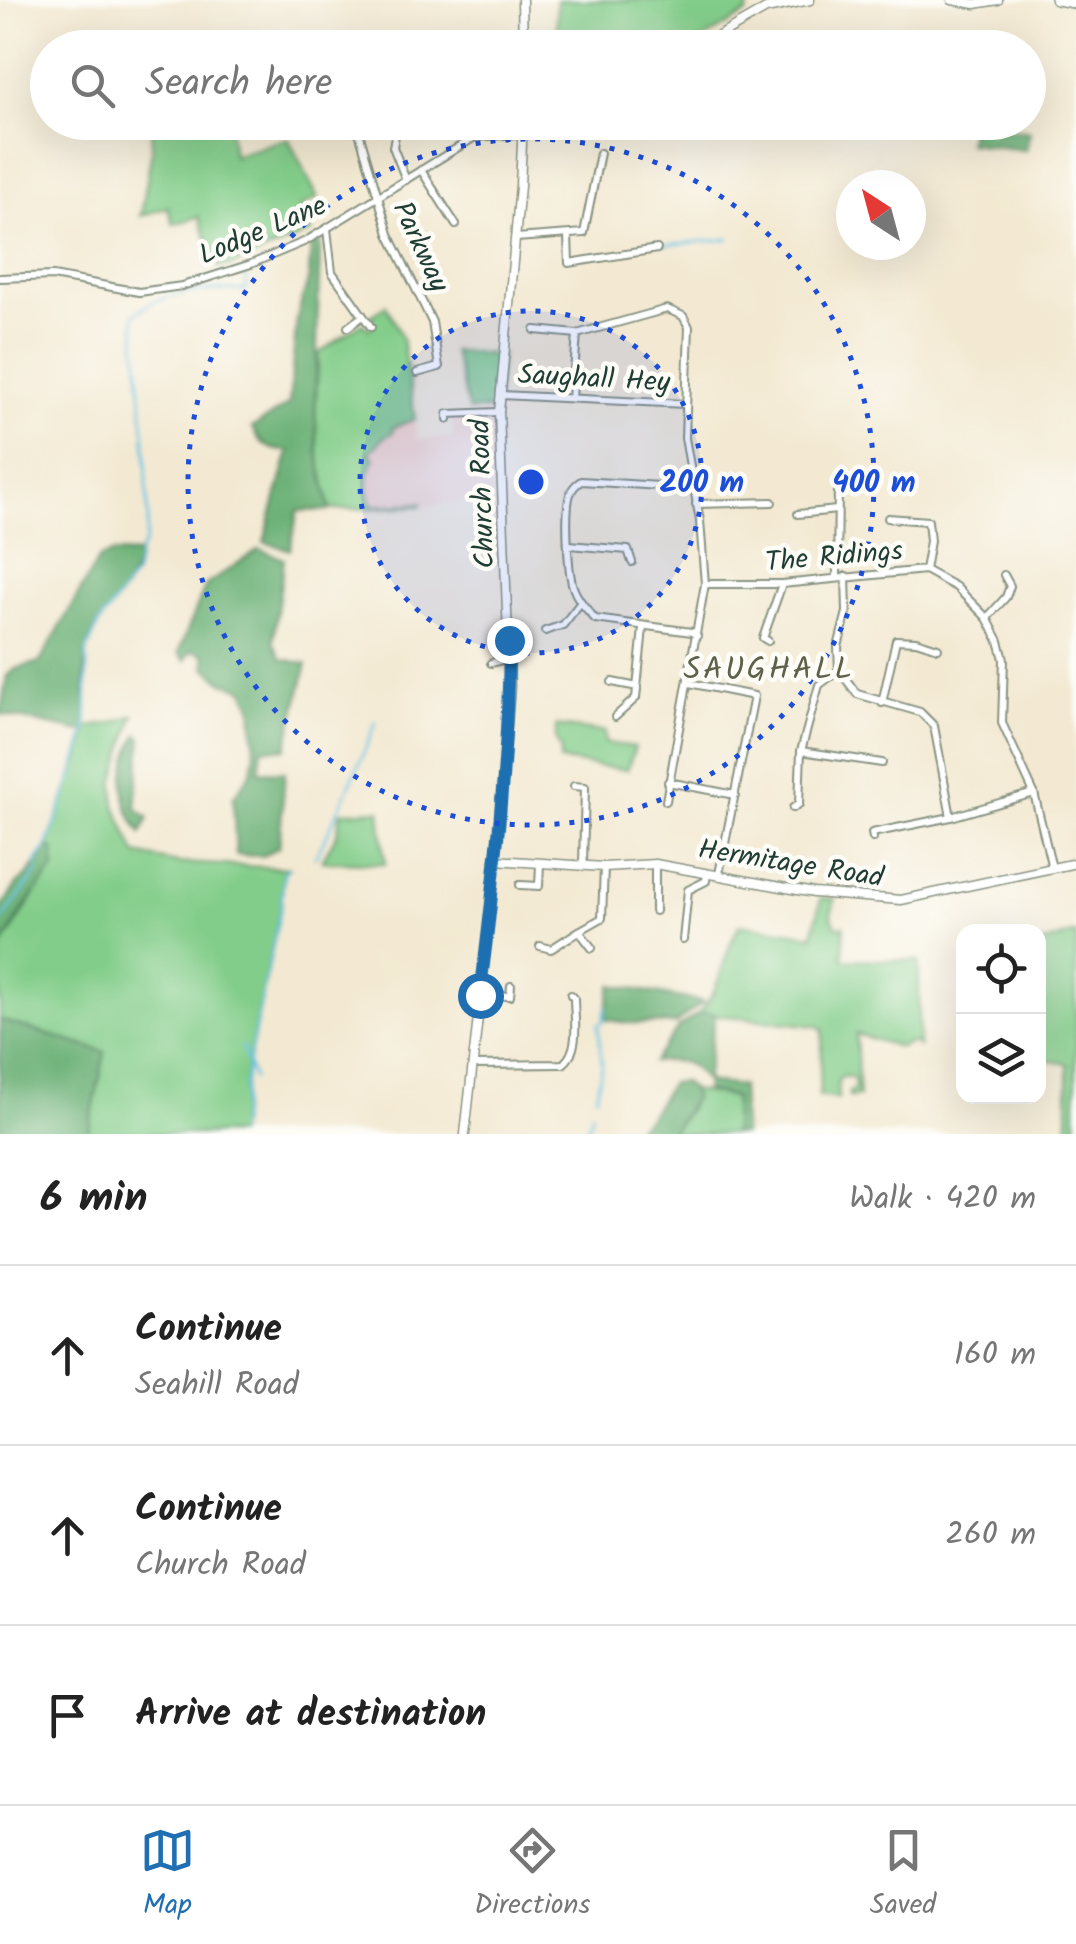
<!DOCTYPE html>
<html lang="en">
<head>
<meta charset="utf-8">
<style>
	body { margin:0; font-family:Kalam,sans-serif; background:#f6f6f6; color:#222 }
	.controls { position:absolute; right:30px; bottom:30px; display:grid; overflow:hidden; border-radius:20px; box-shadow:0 10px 40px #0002 }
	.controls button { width:90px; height:90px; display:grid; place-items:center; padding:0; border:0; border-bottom:2px solid #e0e0e0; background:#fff; color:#222; font:50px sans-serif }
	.compass { position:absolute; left:836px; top:170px; width:90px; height:90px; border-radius:50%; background:#fff; box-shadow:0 10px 40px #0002; rotate:324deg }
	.stop { position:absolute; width:30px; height:30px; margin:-22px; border:8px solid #1f6fb2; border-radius:50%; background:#fff }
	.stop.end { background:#1f6fb2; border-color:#fff; box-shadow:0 2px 10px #0008 }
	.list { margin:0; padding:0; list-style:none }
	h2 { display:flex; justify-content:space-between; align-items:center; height:130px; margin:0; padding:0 40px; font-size:42px }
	h2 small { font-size:32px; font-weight:400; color:#767676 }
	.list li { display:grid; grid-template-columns:65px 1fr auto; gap:30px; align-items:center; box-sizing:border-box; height:180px; padding:0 40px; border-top:2px solid #e0e0e0 }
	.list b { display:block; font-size:38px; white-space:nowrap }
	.list p { margin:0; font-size:32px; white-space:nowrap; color:#767676 }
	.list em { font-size:32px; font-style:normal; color:#767676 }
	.icon { flex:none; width:55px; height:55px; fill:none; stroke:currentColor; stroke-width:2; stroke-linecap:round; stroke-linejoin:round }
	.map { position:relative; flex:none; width:1076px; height:1134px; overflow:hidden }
	.search { position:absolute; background:#fff; box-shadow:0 10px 40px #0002; left:30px; right:30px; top:30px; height:110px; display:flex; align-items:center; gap:25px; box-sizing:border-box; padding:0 35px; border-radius:55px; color:#767676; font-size:38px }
	.sheet { height:670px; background:#fff }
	nav { display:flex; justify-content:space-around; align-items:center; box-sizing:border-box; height:140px; border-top:2px solid #e0e0e0; background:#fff; font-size:28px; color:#767676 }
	nav a { display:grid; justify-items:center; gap:5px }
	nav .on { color:#1f6fb2 }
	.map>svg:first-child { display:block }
</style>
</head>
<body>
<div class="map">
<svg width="1076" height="1134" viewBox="0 0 1076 1134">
	<rect width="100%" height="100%" fill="#fdfcf7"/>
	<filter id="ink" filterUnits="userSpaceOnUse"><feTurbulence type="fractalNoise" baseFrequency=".01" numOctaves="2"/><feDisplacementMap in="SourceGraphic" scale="20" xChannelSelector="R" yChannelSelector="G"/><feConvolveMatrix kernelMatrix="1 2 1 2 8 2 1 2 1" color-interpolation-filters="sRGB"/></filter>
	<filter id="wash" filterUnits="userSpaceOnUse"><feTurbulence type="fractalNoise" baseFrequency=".0048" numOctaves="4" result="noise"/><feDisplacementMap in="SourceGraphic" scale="40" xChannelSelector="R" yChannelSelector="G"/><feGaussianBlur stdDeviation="2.25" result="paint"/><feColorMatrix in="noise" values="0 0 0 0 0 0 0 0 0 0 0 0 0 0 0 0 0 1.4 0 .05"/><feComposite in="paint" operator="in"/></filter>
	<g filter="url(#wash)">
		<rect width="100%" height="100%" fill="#f3e9d2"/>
		<path fill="#f6d1c5" d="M410,379L417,439L453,437L452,418L495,414L498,495L456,504L330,510L318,453L315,411Z"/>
		<g fill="#83cd8a" stroke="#51855f" stroke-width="2.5">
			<path d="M557,0H749L747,13L691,47L556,48Z"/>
			<path d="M151,123H229L233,156L288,138L318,198L300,207L312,232L231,266H217L199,217L173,224L168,207L141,216L152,149Z"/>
			<path d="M386,305L402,338L415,419L392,428L393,432L383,438L369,454L375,458C366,475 365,487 373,506L422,503L421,506L330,510L318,453L315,411L319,353L362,323L369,329L374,325L369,318Z"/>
			<path d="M453,351L501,355L496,409L469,411Z"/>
			<path d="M134,715L114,783L115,805L136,854L178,863L289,868L284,872L281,906L246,1074L238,1134H88L105,1052L0,1020V950L35,894L54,850L47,846L84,744L87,727L110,724Z"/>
			<path d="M556,726L605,732V743L635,747L627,770L560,761L561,750L556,741Z"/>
			<path d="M380,810L385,864L322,861L337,833L341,812Z"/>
			<path d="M821,898L835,899L831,916L837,927L844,926L843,959L919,961V1047L913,1042L899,1047L856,1034L859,1096L849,1097V1092L855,1089L854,1079L846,1076L838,1079V1099L819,1096L823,1029L816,1026L699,1013C723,988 722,953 740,924L813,935Z"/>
			<path d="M1076,933V1134H1068V1064L1044,1060L1038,1035V945Z"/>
			<path d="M692,1090L734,1097L733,1134H670C679,1121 696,1107 692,1090Z"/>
		</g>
		<g fill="#6ab076" stroke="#447655" stroke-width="2.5">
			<path d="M970,125L1030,131L1026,150L968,143Z"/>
			<path d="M311,241H320L315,411L318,453L330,510L298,511L290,550L264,542L289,451C270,451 260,445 252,428L289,404L297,317L309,277Z"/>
			<path d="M259,549L284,559L273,642L282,659L307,664L286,749L262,748L259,771L285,772L279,847L263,856L236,855L233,798L252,771L255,751L252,706L243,689L223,682L205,667V655L192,650L185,660L178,653L206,585Z"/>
			<path d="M114,553L139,554C132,597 95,614 87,652C81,678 89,706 86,733L0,714L7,676L15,669L40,662L99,558Z"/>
			<path d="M138,734L142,738L136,808L149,818L141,833C117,801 121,768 138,734Z"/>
			<path d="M47,846L54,850V869L24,908L0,950V910L17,884L30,873Z"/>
			<path d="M612,985L703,1002L675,1024L625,1023L604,1019Z"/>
			<path d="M699,1013L715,1014L706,1082L741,1086L743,1134H733L734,1097L705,1091L706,1082C690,1060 679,1059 653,1062L679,1027Z"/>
			<path d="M0,1020L105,1052L88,1134H0Z"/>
			<path d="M683,1082L692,1090L694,1098L670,1134H629L648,1118L671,1083Z"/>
		</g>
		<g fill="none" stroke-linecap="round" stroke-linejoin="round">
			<g stroke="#66c2e4" stroke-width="2.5">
				<path d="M663,245L729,239"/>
				<path d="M315,858C338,814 358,768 376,722"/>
				<path d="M0,923L37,872V860L47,846L67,793L87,727V651L99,624L135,575L139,554L145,542L148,520L146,452L134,315C161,290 209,290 245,290L247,284L245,275"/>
				<path d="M242,1047L253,1079"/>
				<path d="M596,1096L602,1065L598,1025L603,1022L606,1007"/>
				<path d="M238,1134L246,1074L281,906L284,872L289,868"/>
				<path d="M586,1134L592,1112"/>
			</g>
		</g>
	</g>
	<g filter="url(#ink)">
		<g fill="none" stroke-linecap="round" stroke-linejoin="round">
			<g stroke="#899383" stroke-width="10">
				<g id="minor">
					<path d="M356,122L389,234L432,322L439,367L417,373"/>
					<path d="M605,124L612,122"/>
					<path d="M396,130L393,147L406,180"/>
					<path d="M421,170L456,225"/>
					<path d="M327,229L332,272L371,327"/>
					<path d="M568,236L569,263L657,249"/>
					<path d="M516,238L584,233L600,153"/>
					<path d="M0,278L53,276L139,292L182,286L251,264L306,241L475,137L522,134"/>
					<path d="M348,327L363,316"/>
					<path d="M535,330L577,334L667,309L683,316L689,327L685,438L700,521L705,584L666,801"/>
					<path d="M501,395L685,404"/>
					<path d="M572,398L577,334"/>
					<path d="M448,419V414L499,412"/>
					<path d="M692,488L581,481C576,485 574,485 571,492C564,506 568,572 573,587C577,600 587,609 595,619L692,632L697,636"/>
					<path d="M696,504L772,502"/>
					<path d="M798,514L837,510"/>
					<path d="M888,518L928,521L930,541L925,570"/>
					<path d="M569,545L628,550L632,562"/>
					<path d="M846,576L847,612L838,647L839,670L857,694L920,712L934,726L951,817"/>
					<path d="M837,577L838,487"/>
					<path d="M705,584H782L925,570L956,587L987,618L999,641L1004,659L1002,723L1034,793L1052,868"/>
					<path d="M987,618L1006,597L1010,586L1004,575"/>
					<path d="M545,631L563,625L581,602"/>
					<path d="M768,641L763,638L782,584"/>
					<path d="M491,663L509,658"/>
					<path d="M612,682L638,687"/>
					<path d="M689,683L754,696L719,874"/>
					<path d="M882,703L896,640L916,641L938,648"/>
					<path d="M615,717L636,698L643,628"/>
					<path d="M801,751L882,763"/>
					<path d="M668,782L735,795"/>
					<path d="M574,786L585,787L583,864"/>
					<path d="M793,808L799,804L801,751L819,685L839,670"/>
					<path d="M873,838L872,833L951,817L1034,793"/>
					<path d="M520,885L539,886L540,864"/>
					<path d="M655,911V864"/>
					<path d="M683,940L688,890L706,881L707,873"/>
					<path d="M540,946L551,949L579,931"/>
					<path d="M592,948L579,931L602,918L604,867"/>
					<path d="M480,995L510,996L511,986"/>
					<path d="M473,1065L563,1064C581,1050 574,1018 574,998L571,995"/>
				</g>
			</g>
			<g stroke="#899383" stroke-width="11">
				<g id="tertiary">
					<path d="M522,0L523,48"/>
					<path d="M952,0L975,4L998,0"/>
					<path d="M1055,0L1076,4"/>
					<path d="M698,48L766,9L810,0"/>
					<path d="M495,860L604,867L655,864L814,893L901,900L1076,863"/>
					<path d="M465,1134L498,838L510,686L499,412L520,186L523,122"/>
				</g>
			</g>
			<use href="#minor" stroke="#fff" stroke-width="6"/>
			<use href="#tertiary" stroke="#fff" stroke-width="8"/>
		</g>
	</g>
	<g fill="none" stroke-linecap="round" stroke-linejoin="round" filter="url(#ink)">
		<path stroke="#1f6fb2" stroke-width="12" d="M480,995C495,877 508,759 509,640"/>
	</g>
	<circle cx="531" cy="482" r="171" fill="#1d4ed8" fill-opacity=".12"/>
	<g fill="none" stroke="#1d4ed8" stroke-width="5" stroke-dasharray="5 10">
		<circle cx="531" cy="482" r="171"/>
		<circle cx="531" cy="482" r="343"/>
	</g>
	<g text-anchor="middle" stroke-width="9" stroke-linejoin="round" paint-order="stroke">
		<g font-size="28" fill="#1f3d34" stroke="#fdfcf7">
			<text transform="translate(262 229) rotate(-23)" y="10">Lodge Lane</text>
			<text transform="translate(422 246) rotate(65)" y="10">Parkway</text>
			<text transform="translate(594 377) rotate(3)" y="10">Saughall Hey</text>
			<text transform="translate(481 494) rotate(-92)" y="10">Church Road</text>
			<text transform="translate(834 555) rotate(-5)" y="10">The Ridings</text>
			<text transform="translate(791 862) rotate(9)" y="10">Hermitage Road</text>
		</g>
		<g font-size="32" letter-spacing="2.5" fill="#5e624a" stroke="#fdfcf7">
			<text x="769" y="679">SAUGHALL</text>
		</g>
	</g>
	<circle cx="531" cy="482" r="15" fill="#1d4ed8" stroke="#fdfcf7" stroke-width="5"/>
	<g font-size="30" text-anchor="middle" font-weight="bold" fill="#1d4ed8" stroke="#fdfcf7" stroke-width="9" stroke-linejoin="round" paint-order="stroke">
		<text x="702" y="492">200 m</text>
		<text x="874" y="492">400 m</text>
	</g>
</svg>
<div class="controls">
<button><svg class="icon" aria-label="locate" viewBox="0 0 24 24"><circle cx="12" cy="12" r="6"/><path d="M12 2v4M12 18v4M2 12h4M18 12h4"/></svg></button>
<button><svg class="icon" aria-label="layers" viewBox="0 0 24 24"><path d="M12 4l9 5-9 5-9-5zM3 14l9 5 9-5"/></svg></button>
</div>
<svg class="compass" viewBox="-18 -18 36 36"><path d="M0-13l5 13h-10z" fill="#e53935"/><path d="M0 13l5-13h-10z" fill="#767676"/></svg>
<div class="stop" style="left:480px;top:995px"></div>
<div class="stop end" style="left:509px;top:640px"></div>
<div class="search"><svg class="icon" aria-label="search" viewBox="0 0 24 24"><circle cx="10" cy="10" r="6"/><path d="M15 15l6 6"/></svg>Search here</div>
</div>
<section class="sheet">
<h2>6 min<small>Walk · 420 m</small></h2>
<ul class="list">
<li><svg class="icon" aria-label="ahead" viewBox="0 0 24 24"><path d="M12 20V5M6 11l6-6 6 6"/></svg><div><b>Continue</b><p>Seahill Road</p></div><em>160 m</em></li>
<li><svg class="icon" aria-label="ahead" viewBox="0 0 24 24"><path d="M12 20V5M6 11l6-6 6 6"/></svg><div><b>Continue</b><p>Church Road</p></div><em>260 m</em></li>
<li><svg class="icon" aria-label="arrive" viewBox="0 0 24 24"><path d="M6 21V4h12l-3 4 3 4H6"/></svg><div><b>Arrive at destination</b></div></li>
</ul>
</section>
<nav>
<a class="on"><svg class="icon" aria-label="map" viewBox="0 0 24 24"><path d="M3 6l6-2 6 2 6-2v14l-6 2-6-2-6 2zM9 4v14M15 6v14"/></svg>Map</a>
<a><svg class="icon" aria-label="directions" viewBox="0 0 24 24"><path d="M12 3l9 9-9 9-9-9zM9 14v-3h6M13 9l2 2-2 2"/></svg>Directions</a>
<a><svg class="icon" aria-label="saved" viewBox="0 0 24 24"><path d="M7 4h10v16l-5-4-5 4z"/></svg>Saved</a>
</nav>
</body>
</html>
